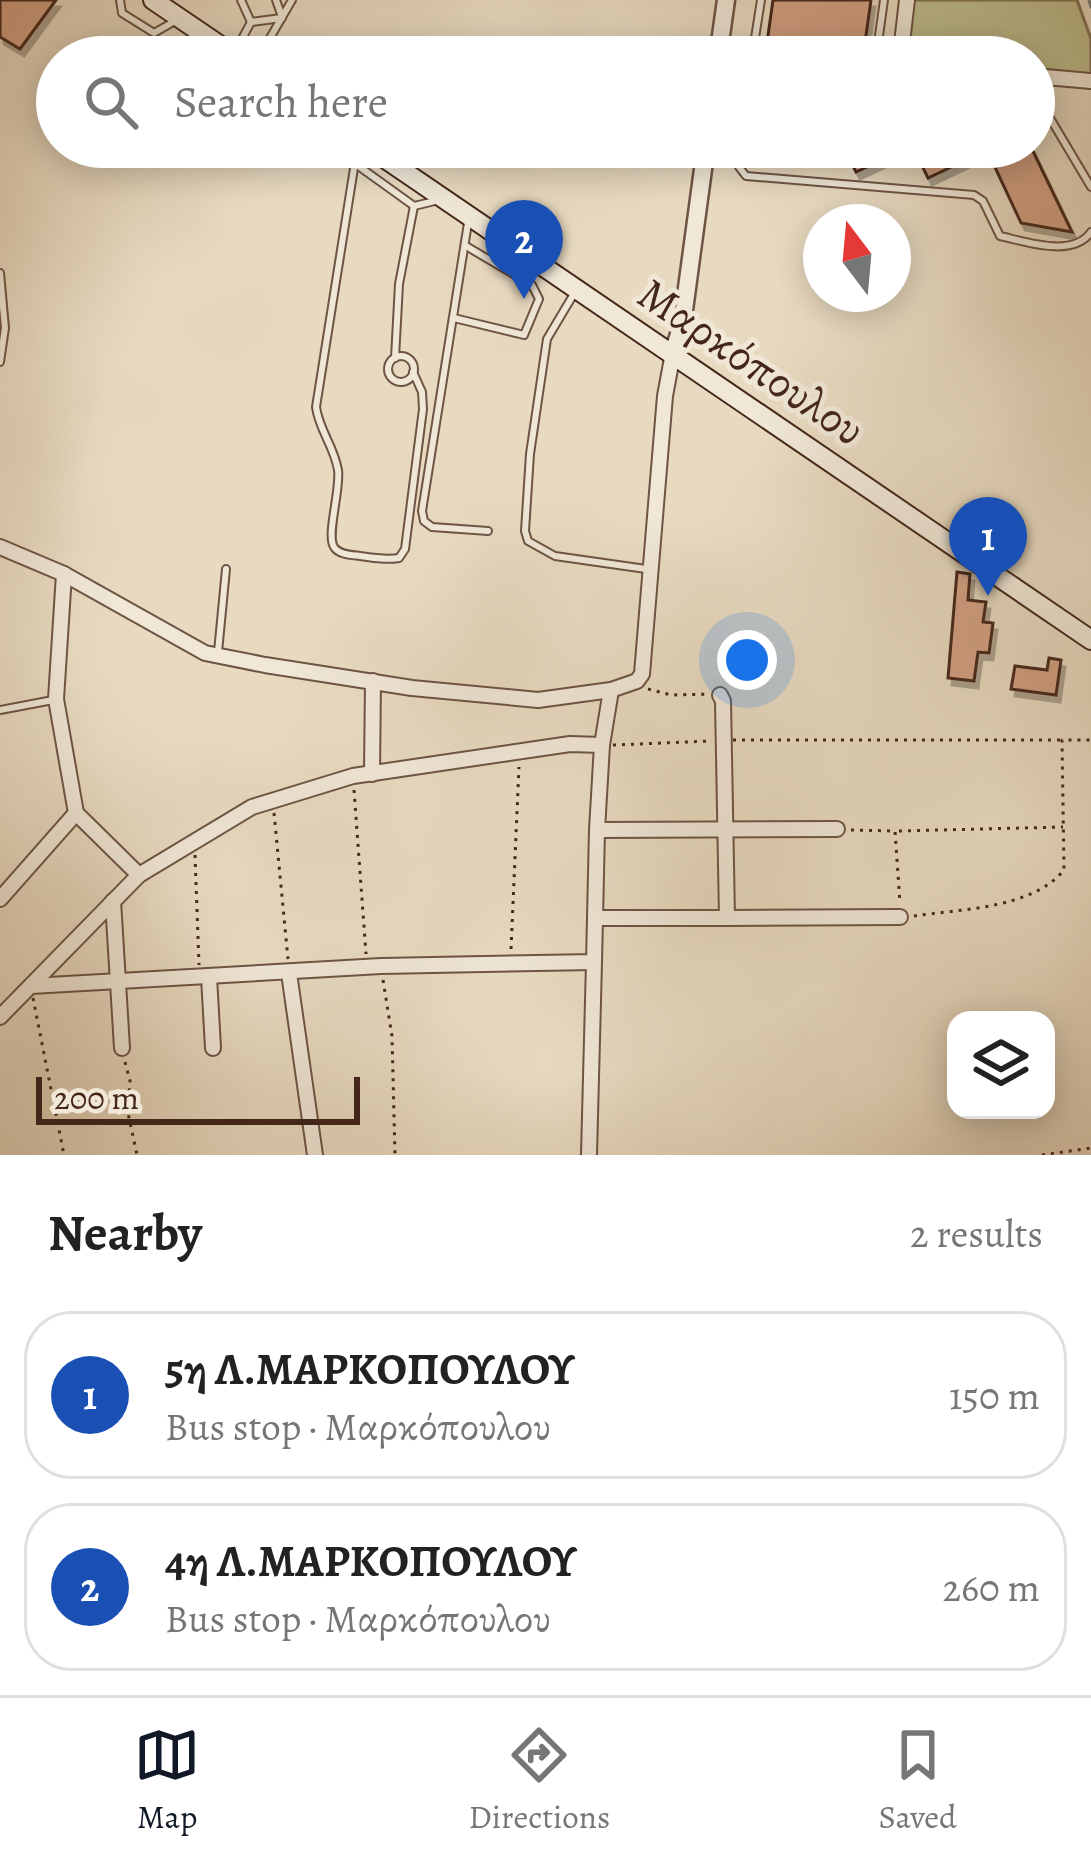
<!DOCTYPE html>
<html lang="en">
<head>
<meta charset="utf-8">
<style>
	body { margin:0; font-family:Alegreya,serif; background:#f2f2f2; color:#222 }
	.controls { position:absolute; right:36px; bottom:36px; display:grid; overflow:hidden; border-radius:24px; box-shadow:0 6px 30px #0003 }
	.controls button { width:108px; height:108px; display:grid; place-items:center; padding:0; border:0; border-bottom:3px solid #e0e0e0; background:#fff; color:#222; font:60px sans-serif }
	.compass { position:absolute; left:803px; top:204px; width:108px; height:108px; border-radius:50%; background:#fff; box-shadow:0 6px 30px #0003; rotate:344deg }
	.scale { position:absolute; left:36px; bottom:30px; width:324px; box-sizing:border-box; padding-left:12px; border:6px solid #45271a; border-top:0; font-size:33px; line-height:42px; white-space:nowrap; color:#45271a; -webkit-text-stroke:9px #f0e7d7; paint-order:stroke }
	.you { position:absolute; left:747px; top:660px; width:42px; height:42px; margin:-30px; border:9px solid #fff; border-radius:50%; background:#1a73e8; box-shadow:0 0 0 18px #1a73e833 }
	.badge { display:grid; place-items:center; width:78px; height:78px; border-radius:50%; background:#111827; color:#fff; font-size:39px; font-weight:700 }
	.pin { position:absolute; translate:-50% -99px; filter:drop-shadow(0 3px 6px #0008) }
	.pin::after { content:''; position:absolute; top:63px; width:42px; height:36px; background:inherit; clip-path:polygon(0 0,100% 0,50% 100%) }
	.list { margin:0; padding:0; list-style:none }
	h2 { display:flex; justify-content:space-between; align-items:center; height:156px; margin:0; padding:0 48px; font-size:51px }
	h2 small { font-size:39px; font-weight:400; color:#767676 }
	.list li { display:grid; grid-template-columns:78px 1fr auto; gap:36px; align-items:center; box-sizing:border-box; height:168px; margin:0 24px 24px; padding:0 24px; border:3px solid #e0e0e0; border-radius:48px }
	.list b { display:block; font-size:45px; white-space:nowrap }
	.list p { margin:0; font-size:39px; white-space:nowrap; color:#767676 }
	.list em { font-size:39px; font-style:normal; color:#767676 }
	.icon { flex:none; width:66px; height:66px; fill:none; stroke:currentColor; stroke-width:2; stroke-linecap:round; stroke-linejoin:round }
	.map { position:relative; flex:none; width:1091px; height:1155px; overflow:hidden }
	.search { position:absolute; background:#fff; box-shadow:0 6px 30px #0003; left:36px; right:36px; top:36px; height:132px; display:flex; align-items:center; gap:30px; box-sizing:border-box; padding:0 42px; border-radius:66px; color:#767676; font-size:45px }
	.sheet { height:540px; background:#fff }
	nav { display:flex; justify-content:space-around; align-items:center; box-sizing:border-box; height:168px; border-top:3px solid #e0e0e0; background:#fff; font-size:33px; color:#767676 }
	nav a { display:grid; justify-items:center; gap:6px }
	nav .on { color:#111827 }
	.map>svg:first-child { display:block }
</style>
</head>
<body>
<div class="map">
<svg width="1091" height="1155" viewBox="0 0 1091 1155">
	<defs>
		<filter id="shadow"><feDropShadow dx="4" dy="7" stdDeviation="0" flood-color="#0004"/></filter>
	</defs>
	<rect width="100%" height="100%" fill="#e8dac1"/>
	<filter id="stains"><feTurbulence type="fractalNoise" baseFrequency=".00167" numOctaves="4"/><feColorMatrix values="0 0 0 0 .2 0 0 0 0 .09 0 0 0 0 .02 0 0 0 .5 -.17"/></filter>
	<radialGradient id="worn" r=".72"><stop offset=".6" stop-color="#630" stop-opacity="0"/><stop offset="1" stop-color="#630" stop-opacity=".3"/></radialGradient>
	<path fill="#bdbd8e" stroke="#817254" stroke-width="3" d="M912,0H1077L1091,39V78L1034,72V57H914L905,36Z"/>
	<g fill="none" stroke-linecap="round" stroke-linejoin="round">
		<path stroke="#777f78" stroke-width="3" d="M1089,0L1091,7"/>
	</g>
	<g fill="#d2a083" stroke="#45271a" stroke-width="3" filter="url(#shadow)">
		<path d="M0,0H56L20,49L0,37Z"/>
		<path d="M773,0H871L864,50L850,57H765Z"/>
		<path d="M844,147H910L856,172Z"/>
		<path d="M913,147H1031L1072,232L1021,223L987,150L928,178Z"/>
		<path d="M957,572L970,574L968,600L986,602L983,622L993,623L989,653L978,652L974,681L948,678Z"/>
		<path d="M1049,658L1061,660L1056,695L1011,689L1015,666L1047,670Z"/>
	</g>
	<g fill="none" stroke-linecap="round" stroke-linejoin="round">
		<g stroke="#6e5444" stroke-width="10">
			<g id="service">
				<path d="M120,0L122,13L154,33L175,21"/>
				<path d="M241,0L251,22L282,18"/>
				<path d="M276,0L281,14"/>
				<path d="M236,50L251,22"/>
				<path d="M259,57L292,0"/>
				<path d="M752,57L761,0"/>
				<path d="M876,57L884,0"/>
				<path d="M1034,97L1041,103L1091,187"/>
				<path d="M332,147L414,206L435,201"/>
				<path d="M740,147L739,167L746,176L974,195L983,201L1000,236C1027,242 1073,258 1091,232"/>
				<path d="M355,162L316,407C319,430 334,446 338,470C341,489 326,535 334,547C339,555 352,555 360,556C374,558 385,560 399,558L405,549L423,409L422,392L413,372"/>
				<path d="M468,223L422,511L424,521L432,527L488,531"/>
				<path d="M0,273L5,328L0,362"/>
				<path d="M575,292L547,339L530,454L525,531L528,541L555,556L646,569"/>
				<path d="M454,318L524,335L539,299L532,285L466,246"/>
				<circle cx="401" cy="369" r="13"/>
				<path d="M395,358L399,284L414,206"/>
				<path d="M218,652L226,569"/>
				<path d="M0,710L53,700"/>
			</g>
		</g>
		<g stroke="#6e5444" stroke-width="18">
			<g id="minor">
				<path d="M907,0L902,43L910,57"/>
				<path d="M1034,76L1091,81"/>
				<path d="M0,547L64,574L56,699L76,813L139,875"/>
				<path d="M64,574L205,653L265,665L412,688L538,700L611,690L637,681L642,674L665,396L673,353"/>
				<path d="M611,690L602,745L597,830L837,829"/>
				<path d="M720,695L723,701L727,918L900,917"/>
				<path d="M372,774L373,681"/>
				<path d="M0,899L76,813"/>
				<path d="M113,901L122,1048"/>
				<path d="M596,918H727"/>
				<path d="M289,973L315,1155"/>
				<path d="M209,977L213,1048"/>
				<path d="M31,986L381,966L594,962L597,830"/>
				<path d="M0,1017L139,875L252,807L353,776L570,744L602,745"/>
				<path d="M589,1155L594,962"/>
			</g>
		</g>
		<g stroke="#6e5444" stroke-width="21">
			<g id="tertiary">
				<path d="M718,57L726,0"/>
				<path d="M673,353L682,325L706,147"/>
			</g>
		</g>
		<g stroke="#45271a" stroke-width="22">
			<g id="secondary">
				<path d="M153,0L237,57"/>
				<path d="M368,147L1091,640"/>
			</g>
		</g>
		<g stroke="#45271a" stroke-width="3" stroke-dasharray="3 6" stroke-linecap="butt">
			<path d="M648,689L671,695L710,694"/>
			<path d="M733,740H1060"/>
			<path d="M613,745L712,741"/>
			<path d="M354,790L366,954"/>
			<path d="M274,813L288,959"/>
			<path d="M851,830L895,831L900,903"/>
			<path d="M899,831L1063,827"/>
			<path d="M195,855L199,965"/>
			<path d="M914,916C960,909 1032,909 1064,870L1062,740H1091"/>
			<path d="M511,949L519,767"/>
			<path d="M383,980L392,1036L395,1155"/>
			<path d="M33,998L64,1155"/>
			<path d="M125,1062L130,1081L128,1113L137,1155"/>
			<path d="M1042,1155L1091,1148"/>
		</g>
		<use href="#service" stroke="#f0e7d7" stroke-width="6"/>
		<use href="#minor" stroke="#f0e7d7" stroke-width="14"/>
		<use href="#tertiary" stroke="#f0e7d7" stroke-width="16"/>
		<use href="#secondary" stroke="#f0e7d7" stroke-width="18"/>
	</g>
	<g text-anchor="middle" stroke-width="10" stroke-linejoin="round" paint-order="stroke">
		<g font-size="45" fill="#45271a" stroke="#f0e7d7">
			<text transform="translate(752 361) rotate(34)" y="16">Μαρκόπουλου</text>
		</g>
	</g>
	<rect width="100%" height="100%" filter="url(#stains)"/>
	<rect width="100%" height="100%" fill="url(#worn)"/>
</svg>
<div class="controls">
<button><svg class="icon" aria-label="layers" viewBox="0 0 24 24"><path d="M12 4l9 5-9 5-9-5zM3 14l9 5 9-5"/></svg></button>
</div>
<svg class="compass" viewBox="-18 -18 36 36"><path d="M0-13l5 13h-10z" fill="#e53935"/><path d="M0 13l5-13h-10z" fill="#767676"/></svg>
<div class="scale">200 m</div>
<div class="you"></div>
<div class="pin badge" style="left:988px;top:596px;background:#1a4fb4">1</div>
<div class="pin badge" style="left:524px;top:299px;background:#1a4fb4">2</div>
<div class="search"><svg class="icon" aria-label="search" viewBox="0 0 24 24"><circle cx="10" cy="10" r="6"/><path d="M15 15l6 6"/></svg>Search here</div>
</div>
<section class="sheet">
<h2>Nearby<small>2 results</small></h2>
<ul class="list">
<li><span class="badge" style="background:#1a4fb4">1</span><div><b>5η Λ.ΜΑΡΚΟΠΟΥΛΟΥ</b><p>Bus stop · Μαρκόπουλου</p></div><em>150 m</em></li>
<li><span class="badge" style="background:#1a4fb4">2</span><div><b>4η Λ.ΜΑΡΚΟΠΟΥΛΟΥ</b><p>Bus stop · Μαρκόπουλου</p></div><em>260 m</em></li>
</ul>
</section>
<nav>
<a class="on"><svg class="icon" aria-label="map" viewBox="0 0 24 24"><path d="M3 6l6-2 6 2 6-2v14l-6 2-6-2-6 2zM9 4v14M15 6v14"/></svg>Map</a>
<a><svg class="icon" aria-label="directions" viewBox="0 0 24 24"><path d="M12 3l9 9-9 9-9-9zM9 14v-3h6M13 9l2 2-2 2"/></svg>Directions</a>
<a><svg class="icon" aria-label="saved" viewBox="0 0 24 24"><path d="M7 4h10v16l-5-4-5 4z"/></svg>Saved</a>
</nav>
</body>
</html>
